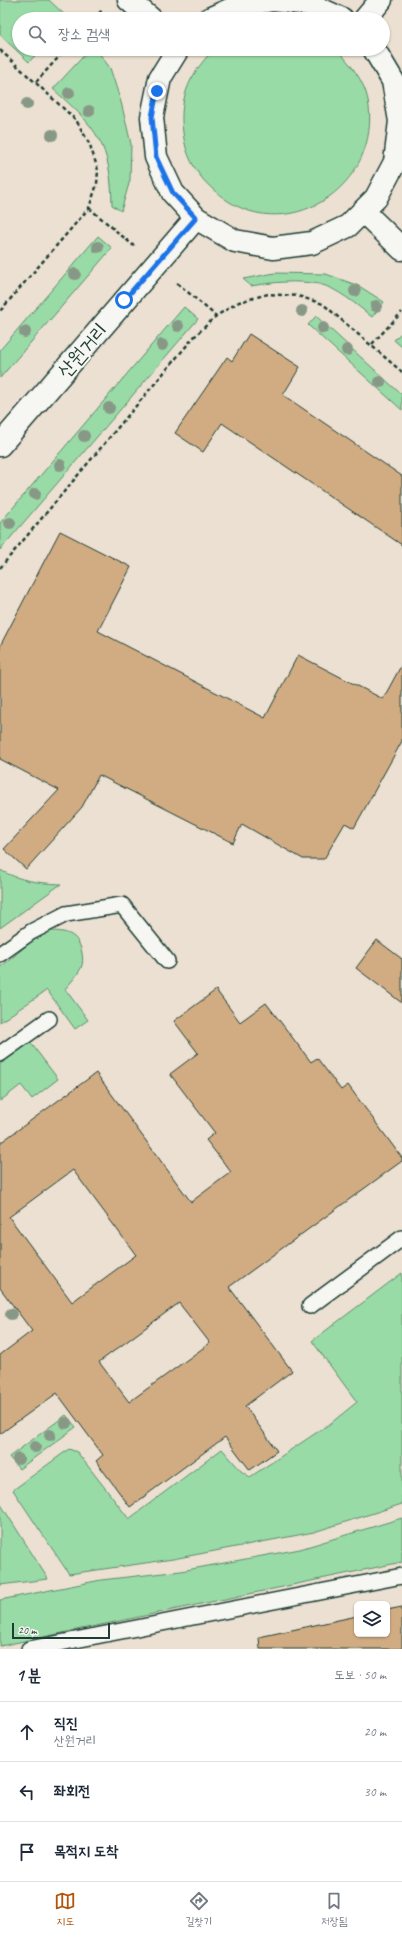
<!DOCTYPE html>
<html lang="ko">
<head>
<meta charset="utf-8">
<style>
	body { margin:0; font-family:Caveat,"Poor Story",sans-serif; background:#f6f6f7; color:#1f2937 }
	.controls { position:absolute; right:12px; bottom:12px; display:grid; overflow:hidden; border-radius:6px; box-shadow:0 1px 3px #0004 }
	.controls button { width:36px; height:36px; display:grid; place-items:center; padding:0; border:0; border-bottom:1px solid #e0e1e3; background:#fff; color:#1f2937; font:20px sans-serif }
	.scale { position:absolute; left:12px; bottom:10px; width:98px; box-sizing:border-box; padding-left:4px; border:2px solid #1f3d34; border-top:0; font-size:11px; line-height:14px; white-space:nowrap; color:#1f3d34; -webkit-text-stroke:3px #f6f6f2; paint-order:stroke }
	.stop { position:absolute; width:12px; height:12px; margin:-9px; border:3px solid #1a73e8; border-radius:50%; background:#fff }
	.stop.end { background:#1a73e8; border-color:#fff; box-shadow:0 1px 4px #0008 }
	.list { margin:0; padding:0; list-style:none }
	h2 { display:flex; justify-content:space-between; align-items:center; height:52px; margin:0; padding:0 16px; font-size:17px }
	h2 small { font-size:13px; font-weight:400; color:#747a83 }
	.list li { display:grid; grid-template-columns:26px 1fr auto; gap:12px; align-items:center; box-sizing:border-box; height:60px; padding:0 16px; border-top:1px solid #e0e1e3 }
	.list b { display:block; font-size:15px; white-space:nowrap }
	.list p { margin:0; font-size:13px; white-space:nowrap; color:#747a83 }
	.list em { font-size:13px; font-style:normal; color:#747a83 }
	.icon { flex:none; width:22px; height:22px; fill:none; stroke:currentColor; stroke-width:2; stroke-linecap:round; stroke-linejoin:round }
	.map { position:relative; flex:none; width:402px; height:1649px; overflow:hidden }
	.search { position:absolute; background:#fff; box-shadow:0 1px 3px #0004; left:12px; right:12px; top:12px; height:44px; display:flex; align-items:center; gap:10px; box-sizing:border-box; padding:0 14px; border-radius:22px; color:#747a83; font-size:15px }
	.sheet { height:232px; background:#fff }
	nav { display:flex; justify-content:space-around; align-items:center; box-sizing:border-box; height:56px; border-top:1px solid #e0e1e3; background:#fff; font-size:11px; color:#747a83 }
	nav a { display:grid; justify-items:center; gap:2px }
	nav .on { color:#b45309 }
	.map>svg:first-child { display:block }
</style>
</head>
<body>
<div class="map">
<svg width="402" height="1649" viewBox="0 0 402 1649">
	<rect width="100%" height="100%" fill="#ebe0d1"/>
	<filter id="ink" filterUnits="userSpaceOnUse"><feTurbulence type="fractalNoise" baseFrequency=".025" numOctaves="2"/><feDisplacementMap in="SourceGraphic" scale="8" xChannelSelector="R" yChannelSelector="G"/><feConvolveMatrix kernelMatrix="1 2 1 2 8 2 1 2 1" color-interpolation-filters="sRGB"/></filter>
	<g filter="url(#ink)">
		<g fill="#99dba6" stroke="#5c8c6d">
			<path d="M0,0H49L69,19H19V49H41L29,62L0,35Z"/>
			<path d="M90,49H96L110,68L121,102L131,144L130,180L121,211L112,205C111,144 97,128 53,89Z"/>
			<path d="M214,49H337C350,64 364,80 368,100C384,187 283,251 216,192C199,178 188,161 184,139C177,101 188,76 214,49Z"/>
			<path d="M98,236L112,248L0,378V350Z"/>
			<path d="M275,273L326,274L359,286L384,302L372,317C357,305 337,288 319,284C296,280 274,282 251,286L243,279Z"/>
			<path d="M184,307L198,319L0,550V523Z"/>
			<path d="M316,316L402,395V410L308,325Z"/>
			<path d="M402,332V347L394,340Z"/>
			<path d="M0,870C20,881 39,883 61,884L0,928Z"/>
			<path d="M46,931C65,931 78,932 82,953C83,958 83,964 81,968C77,976 71,982 65,989L88,1020L75,1029L47,990L0,1022V967C16,956 29,941 46,931Z"/>
			<path d="M30,1042L58,1079L32,1099L21,1085L0,1101V1064Z"/>
			<path d="M402,1273V1504L314,1532L173,1559L69,1574L13,1490L69,1449L77,1452L129,1519L222,1449L242,1472L250,1477L331,1423L357,1402L312,1341Z"/>
			<path d="M66,1415L76,1427L19,1469L9,1457Z"/>
			<path d="M0,1503L48,1579L0,1585Z"/>
			<path d="M402,1518V1562L0,1646V1600L101,1580L181,1571L300,1549Z"/>
		</g>
		<g fill="#d1ac83" stroke="#1f3d34" fill-rule="evenodd">
			<path d="M249,334L300,367L283,395L402,476V545L222,423L203,452L175,433L227,357L232,361Z"/>
			<path d="M60,531L131,567L98,631L265,718L298,655L383,699L402,664V741L354,828L345,823L324,859H303L242,824L233,843L99,775L82,807L26,869L4,849L59,790L0,759V646Z"/>
			<path d="M377,940L402,959V1003L356,968Z"/>
			<path d="M216,990L240,1022L266,1003L311,1062L317,1058L341,1090L348,1085L402,1158V1161L229,1287L292,1371L245,1406L277,1451L250,1470L225,1437L130,1507L96,1461L103,1455L57,1393L0,1434V1355L32,1331L0,1288V1143L96,1073L191,1202L231,1172L206,1140L215,1133L170,1074L198,1053L174,1021ZM73,1170L136,1255L72,1302L9,1217ZM179,1303L210,1343L129,1402L99,1362Z"/>
			<path d="M402,1607V1649H260L259,1637L357,1616V1634H387V1610Z"/>
		</g>
		<g fill="none" stroke-linecap="round" stroke-linejoin="round">
			<g stroke="#1f3d34" stroke-width="18">
				<g id="service">
					<path d="M0,954L31,932L66,914L122,905L167,961"/>
					<path d="M0,1054L49,1019"/>
					<path d="M310,1306L402,1238"/>
					<path d="M29,1649L402,1576"/>
				</g>
			</g>
			<g stroke="#1f3d34" stroke-width="25">
				<g id="secondary">
					<path d="M129,0L151,19"/>
					<path d="M209,19L238,6L273,0L309,4L342,19"/>
					<path d="M365,19L381,0"/>
					<path d="M178,49L160,78L152,117L156,157L173,193L196,218L235,241L273,248L312,243L348,226L376,198L395,162L400,121L393,81L374,49"/>
					<path d="M363,211L402,249"/>
					<path d="M0,445L196,218"/>
				</g>
			</g>
			<g stroke="#1f3d34" stroke-width="2.5" stroke-dasharray="4 3" stroke-linecap="butt">
				<path d="M94,19L103,9"/>
				<path d="M0,50L76,120L90,145L98,170L97,184L89,208L0,311"/>
				<path d="M36,82L66,49"/>
				<path d="M89,208L134,246"/>
				<path d="M177,283L216,316"/>
				<path d="M372,344L402,312"/>
				<path d="M0,568L193,338L216,316L239,302L268,294L298,296L323,304L402,372"/>
			</g>
			<use href="#service" stroke="#f6f6f2" stroke-width="15"/>
			<use href="#secondary" stroke="#f6f6f2" stroke-width="22"/>
		</g>
		<g fill="#889887">
			<circle cx="69" cy="93" r="6"/>
			<circle cx="27" cy="104" r="6"/>
			<circle cx="89" cy="111" r="6"/>
			<circle cx="52" cy="135" r="6"/>
			<circle cx="98" cy="247" r="6"/>
			<circle cx="75" cy="274" r="6"/>
			<circle cx="355" cy="291" r="6"/>
			<circle cx="376" cy="306" r="6"/>
			<circle cx="302" cy="311" r="6"/>
			<circle cx="178" cy="326" r="6"/>
			<circle cx="323" cy="328" r="6"/>
			<circle cx="25" cy="332" r="6"/>
			<circle cx="162" cy="345" r="6"/>
			<circle cx="347" cy="350" r="6"/>
			<circle cx="380" cy="382" r="6"/>
			<circle cx="109" cy="408" r="6"/>
			<circle cx="84" cy="436" r="6"/>
			<circle cx="60" cy="465" r="6"/>
			<circle cx="35" cy="494" r="6"/>
			<circle cx="10" cy="523" r="6"/>
			<circle cx="11" cy="1314" r="6"/>
			<circle cx="66" cy="1423" r="6"/>
			<circle cx="50" cy="1435" r="6"/>
			<circle cx="35" cy="1447" r="6"/>
			<circle cx="18" cy="1459" r="6"/>
		</g>
	</g>
	<g fill="none" stroke-linecap="round" stroke-linejoin="round" filter="url(#ink)">
		<path stroke="#1a73e8" stroke-width="5" d="M124,300L196,218L173,193L156,157L152,117L157,91"/>
	</g>
	<g text-anchor="middle" stroke-width="4" stroke-linejoin="round" paint-order="stroke">
		<g font-size="20" fill="#1f3d34" stroke="#f6f6f2">
			<text transform="translate(82 350) rotate(-49)" y="7">산원거리</text>
		</g>
	</g>
</svg>
<div class="controls">
<button><svg class="icon" aria-label="layers" viewBox="0 0 24 24"><path d="M12 4l9 5-9 5-9-5zM3 14l9 5 9-5"/></svg></button>
</div>
<div class="scale">20 m</div>
<div class="stop" style="left:124px;top:300px"></div>
<div class="stop end" style="left:157px;top:91px"></div>
<div class="search"><svg class="icon" aria-label="search" viewBox="0 0 24 24"><circle cx="10" cy="10" r="6"/><path d="M15 15l6 6"/></svg>장소 검색</div>
</div>
<section class="sheet">
<h2>1 분<small>도보 · 50 m</small></h2>
<ul class="list">
<li><svg class="icon" aria-label="ahead" viewBox="0 0 24 24"><path d="M12 20V5M6 11l6-6 6 6"/></svg><div><b>직진</b><p>산원거리</p></div><em>20 m</em></li>
<li><svg class="icon" aria-label="left" viewBox="0 0 24 24"><path d="M17 20v-9H6M10 6l-5 5 5 5"/></svg><div><b>좌회전</b></div><em>30 m</em></li>
<li><svg class="icon" aria-label="arrive" viewBox="0 0 24 24"><path d="M6 21V4h12l-3 4 3 4H6"/></svg><div><b>목적지 도착</b></div></li>
</ul>
</section>
<nav>
<a class="on"><svg class="icon" aria-label="map" viewBox="0 0 24 24"><path d="M3 6l6-2 6 2 6-2v14l-6 2-6-2-6 2zM9 4v14M15 6v14"/></svg>지도</a>
<a><svg class="icon" aria-label="directions" viewBox="0 0 24 24"><path d="M12 3l9 9-9 9-9-9zM9 14v-3h6M13 9l2 2-2 2"/></svg>길찾기</a>
<a><svg class="icon" aria-label="saved" viewBox="0 0 24 24"><path d="M7 4h10v16l-5-4-5 4z"/></svg>저장됨</a>
</nav>
</body>
</html>
